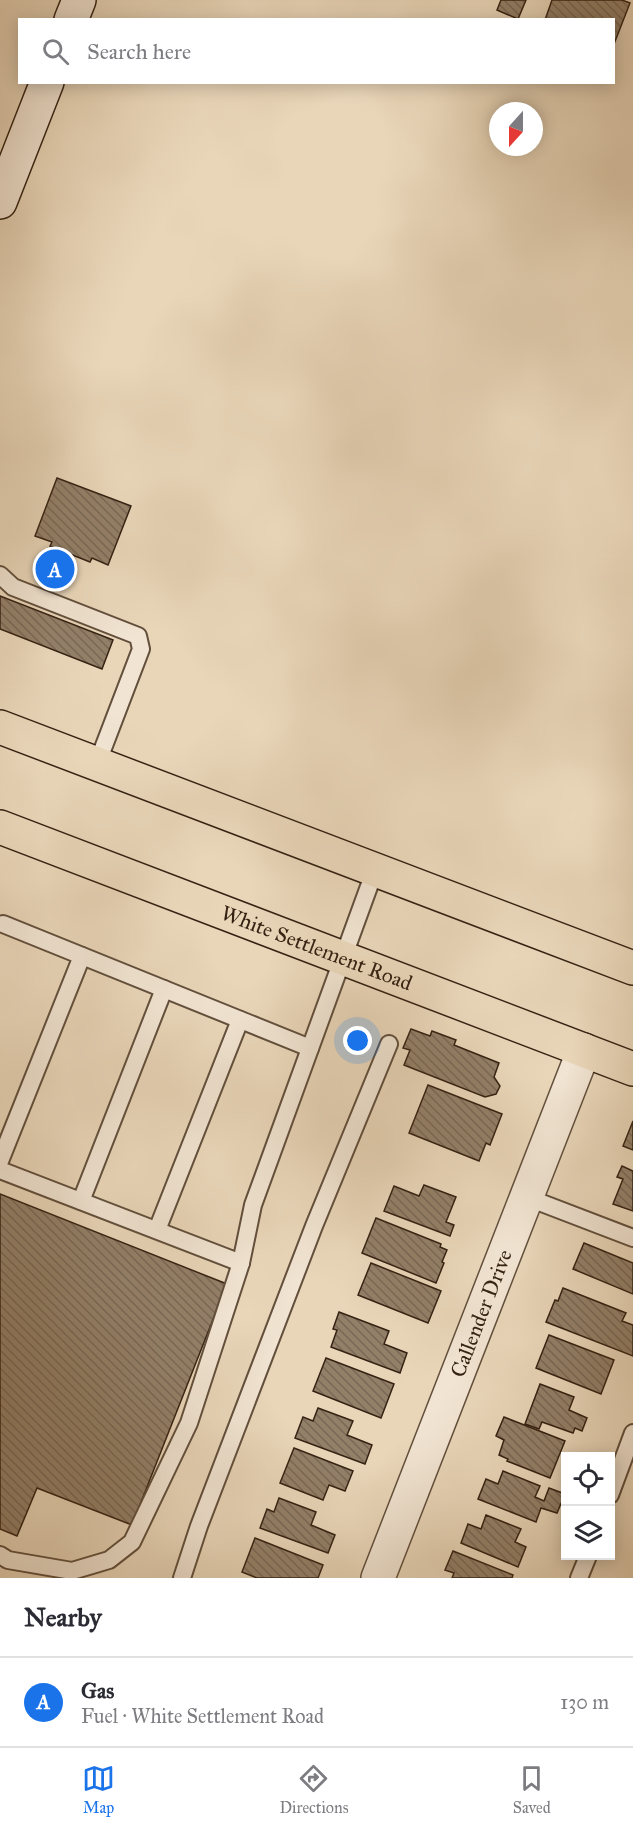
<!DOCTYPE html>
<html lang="en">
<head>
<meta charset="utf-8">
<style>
	body { margin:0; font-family:"IM FELL Great Primer",serif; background:#f2f2f3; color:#2b2b33 }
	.controls { position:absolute; right:18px; bottom:18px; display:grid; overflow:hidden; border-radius:0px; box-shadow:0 3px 15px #0003 }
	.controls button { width:54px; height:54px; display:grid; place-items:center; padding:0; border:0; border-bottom:2px solid #e1e1e2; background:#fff; color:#2b2b33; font:30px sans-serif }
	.compass { position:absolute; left:489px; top:102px; width:54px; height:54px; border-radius:50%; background:#fff; box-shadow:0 3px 15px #0003; rotate:201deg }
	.you { position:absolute; left:358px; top:1041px; width:21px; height:21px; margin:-15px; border:4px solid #fff; border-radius:50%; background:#1a73e8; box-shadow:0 0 0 9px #1a73e833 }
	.badge { display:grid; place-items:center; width:39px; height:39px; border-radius:50%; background:#1a73e8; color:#fff; font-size:20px; font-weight:700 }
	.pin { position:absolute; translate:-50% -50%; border:3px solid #fff; box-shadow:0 2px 6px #0006 }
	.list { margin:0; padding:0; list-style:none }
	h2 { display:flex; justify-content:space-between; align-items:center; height:78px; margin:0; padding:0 24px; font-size:26px }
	h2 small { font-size:20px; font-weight:400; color:#7c7c81 }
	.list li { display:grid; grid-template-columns:39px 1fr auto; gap:18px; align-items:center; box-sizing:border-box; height:90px; padding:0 24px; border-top:2px solid #e1e1e2 }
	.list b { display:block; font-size:22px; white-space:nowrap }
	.list p { margin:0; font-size:20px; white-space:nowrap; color:#7c7c81 }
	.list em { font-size:20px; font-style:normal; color:#7c7c81 }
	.icon { flex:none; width:33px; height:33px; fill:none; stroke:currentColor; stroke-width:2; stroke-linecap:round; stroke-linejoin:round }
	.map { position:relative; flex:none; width:633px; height:1578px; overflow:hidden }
	.search { position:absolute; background:#fff; box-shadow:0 3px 15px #0003; left:18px; right:18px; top:18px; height:66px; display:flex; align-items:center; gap:15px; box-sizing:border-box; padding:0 21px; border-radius:0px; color:#7c7c81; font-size:22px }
	.sheet { height:168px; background:#fff }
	nav { display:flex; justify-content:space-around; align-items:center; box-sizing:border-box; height:84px; border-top:2px solid #e1e1e2; background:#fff; font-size:16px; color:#7c7c81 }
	nav a { display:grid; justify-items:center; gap:3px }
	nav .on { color:#1a73e8 }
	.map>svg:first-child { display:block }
</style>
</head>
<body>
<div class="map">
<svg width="633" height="1578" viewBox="0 0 633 1578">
	<defs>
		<pattern id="building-back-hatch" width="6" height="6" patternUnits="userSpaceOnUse" patternTransform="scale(1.5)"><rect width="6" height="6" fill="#938069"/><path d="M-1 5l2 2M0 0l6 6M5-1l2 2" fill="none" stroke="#796855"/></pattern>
	</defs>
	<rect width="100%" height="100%" fill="#e9d6b9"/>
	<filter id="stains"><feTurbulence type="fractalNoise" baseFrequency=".00333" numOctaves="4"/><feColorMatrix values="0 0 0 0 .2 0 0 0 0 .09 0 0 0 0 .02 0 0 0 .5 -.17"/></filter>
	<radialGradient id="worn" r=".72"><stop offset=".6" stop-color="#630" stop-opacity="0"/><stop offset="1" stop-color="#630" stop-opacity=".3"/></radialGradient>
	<g fill="url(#building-back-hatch)" stroke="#352213" stroke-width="1.5">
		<path d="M501,0H526L518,19L497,10Z"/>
		<path d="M552,0H622L630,3L614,44V20H545Z"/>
		<path d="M57,478L131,506L108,565L92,558L90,562L50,546L52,542L35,536Z"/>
		<path d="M0,596L113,640L102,669L0,629Z"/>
		<path d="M411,1029L430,1036L432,1031L456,1040L454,1045L499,1063L494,1077L500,1086L496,1094L485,1097L404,1065L410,1050L403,1048Z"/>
		<path d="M428,1085L502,1114L490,1145L486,1143L479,1161L409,1133Z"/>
		<path d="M633,1121V1150L623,1146Z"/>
		<path d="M622,1166L633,1171V1211L613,1204L623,1179L617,1177Z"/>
		<path d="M424,1185L456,1197L446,1222L454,1225L450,1236L384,1211L394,1186L419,1196Z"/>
		<path d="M0,1194L227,1284L132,1525L37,1488L17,1536L0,1529Z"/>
		<path d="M376,1218L441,1244L440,1247L447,1250L442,1262L444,1263L436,1283L362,1253Z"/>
		<path d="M584,1243L633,1263V1294L573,1269Z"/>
		<path d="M371,1263L441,1291L428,1323L358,1295Z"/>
		<path d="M563,1288L626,1313L622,1321L633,1325V1356L546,1322L555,1300L558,1301Z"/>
		<path d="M339,1312L389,1331L384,1344L407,1353L400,1373L331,1347L337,1330L333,1329Z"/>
		<path d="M549,1335L614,1360L601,1394L536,1368Z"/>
		<path d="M326,1358L394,1384L381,1418L313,1391Z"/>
		<path d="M540,1384L574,1397L569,1410L587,1418L582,1431L575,1428L573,1433L542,1422L539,1429L525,1424Z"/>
		<path d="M318,1408L353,1421L347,1435L372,1445L365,1464L295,1438L303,1417L313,1421Z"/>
		<path d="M504,1417L565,1441L550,1478L507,1461L508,1459L499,1455L504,1440L496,1436Z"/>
		<path d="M294,1448L353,1471L345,1491L329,1485L323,1500L280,1483Z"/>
		<path d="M503,1471L540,1486L535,1497L544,1501L549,1488L565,1494L557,1513L541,1508L536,1522L478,1499L486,1479L498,1484Z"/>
		<path d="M279,1498L316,1512L311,1525L335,1535L328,1553L260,1528L267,1509L274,1512Z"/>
		<path d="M486,1515L521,1529L515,1542L526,1547L518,1567L461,1543L468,1524L481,1529Z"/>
		<path d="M255,1538L323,1565L318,1578H257L242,1572Z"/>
		<path d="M453,1551L513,1575L512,1578H452L454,1573L445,1570Z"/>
	</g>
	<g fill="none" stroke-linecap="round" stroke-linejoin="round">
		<g stroke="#624f3c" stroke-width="20">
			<g id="lane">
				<path d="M0,575L13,587L138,636L141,649L97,764"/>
				<path d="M3,924L310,1048"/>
				<path d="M0,1161L82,956"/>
				<path d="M0,1170L241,1263"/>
				<path d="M526,1197L633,1238"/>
				<path d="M81,1201L164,989"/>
				<path d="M157,1230L240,1020"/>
				<path d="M610,1495L633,1433"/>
				<path d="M0,1555L8,1560L72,1571L109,1560L132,1542L189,1423L241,1263L253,1205L375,870"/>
				<path d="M182,1578L199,1526L314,1226L389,1044"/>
				<path d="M579,1578L588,1556"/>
			</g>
		</g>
		<g stroke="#624f3c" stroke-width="36">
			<g id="street">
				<path id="s1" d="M378,1578L584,1050"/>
			</g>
		</g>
		<g stroke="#352213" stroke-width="36">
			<g id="secondary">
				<path d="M71,20L79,0"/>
				<path d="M0,202L47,82"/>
			</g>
		</g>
		<g stroke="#352213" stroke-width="36">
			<g id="primary">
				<path d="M0,727L633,968"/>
				<path id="s2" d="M0,827L633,1069"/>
			</g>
		</g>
		<use href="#lane" stroke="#f1e4d2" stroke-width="16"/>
		<use href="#street" stroke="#f1e4d2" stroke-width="33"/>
		<use href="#secondary" stroke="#f1e4d2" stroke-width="33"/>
		<use href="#primary" stroke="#e9d6b9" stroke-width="33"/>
	</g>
	<g text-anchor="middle" stroke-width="4.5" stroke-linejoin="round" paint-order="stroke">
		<g font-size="21" fill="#352213" stroke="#f1e4d2">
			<text dy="7" stroke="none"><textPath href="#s2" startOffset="339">White Settlement Road</textPath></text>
			<text dy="7" stroke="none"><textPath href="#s1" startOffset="284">Callender Drive</textPath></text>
		</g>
	</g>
	<rect width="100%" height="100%" filter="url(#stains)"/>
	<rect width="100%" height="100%" fill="url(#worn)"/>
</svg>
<div class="controls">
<button><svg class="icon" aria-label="locate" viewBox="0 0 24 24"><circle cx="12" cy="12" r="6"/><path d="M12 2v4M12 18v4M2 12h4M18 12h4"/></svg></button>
<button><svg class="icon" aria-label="layers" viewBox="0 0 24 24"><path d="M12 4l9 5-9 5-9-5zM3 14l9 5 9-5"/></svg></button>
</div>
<svg class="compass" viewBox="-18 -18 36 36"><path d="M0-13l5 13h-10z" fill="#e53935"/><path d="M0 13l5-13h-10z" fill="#7c7c81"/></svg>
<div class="you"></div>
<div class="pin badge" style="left:55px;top:569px">A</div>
<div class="search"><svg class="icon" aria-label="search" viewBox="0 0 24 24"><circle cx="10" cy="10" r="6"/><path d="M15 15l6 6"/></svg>Search here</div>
</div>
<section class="sheet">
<h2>Nearby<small></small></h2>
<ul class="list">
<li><span class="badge">A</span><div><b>Gas</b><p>Fuel · White Settlement Road</p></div><em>130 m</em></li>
</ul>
</section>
<nav>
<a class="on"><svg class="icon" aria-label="map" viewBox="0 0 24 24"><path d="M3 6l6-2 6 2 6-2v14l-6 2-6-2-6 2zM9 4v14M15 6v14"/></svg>Map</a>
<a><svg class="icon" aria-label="directions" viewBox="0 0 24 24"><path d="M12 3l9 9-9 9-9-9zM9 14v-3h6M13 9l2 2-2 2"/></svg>Directions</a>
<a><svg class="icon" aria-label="saved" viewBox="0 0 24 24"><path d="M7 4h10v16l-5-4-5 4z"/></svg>Saved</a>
</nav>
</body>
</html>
